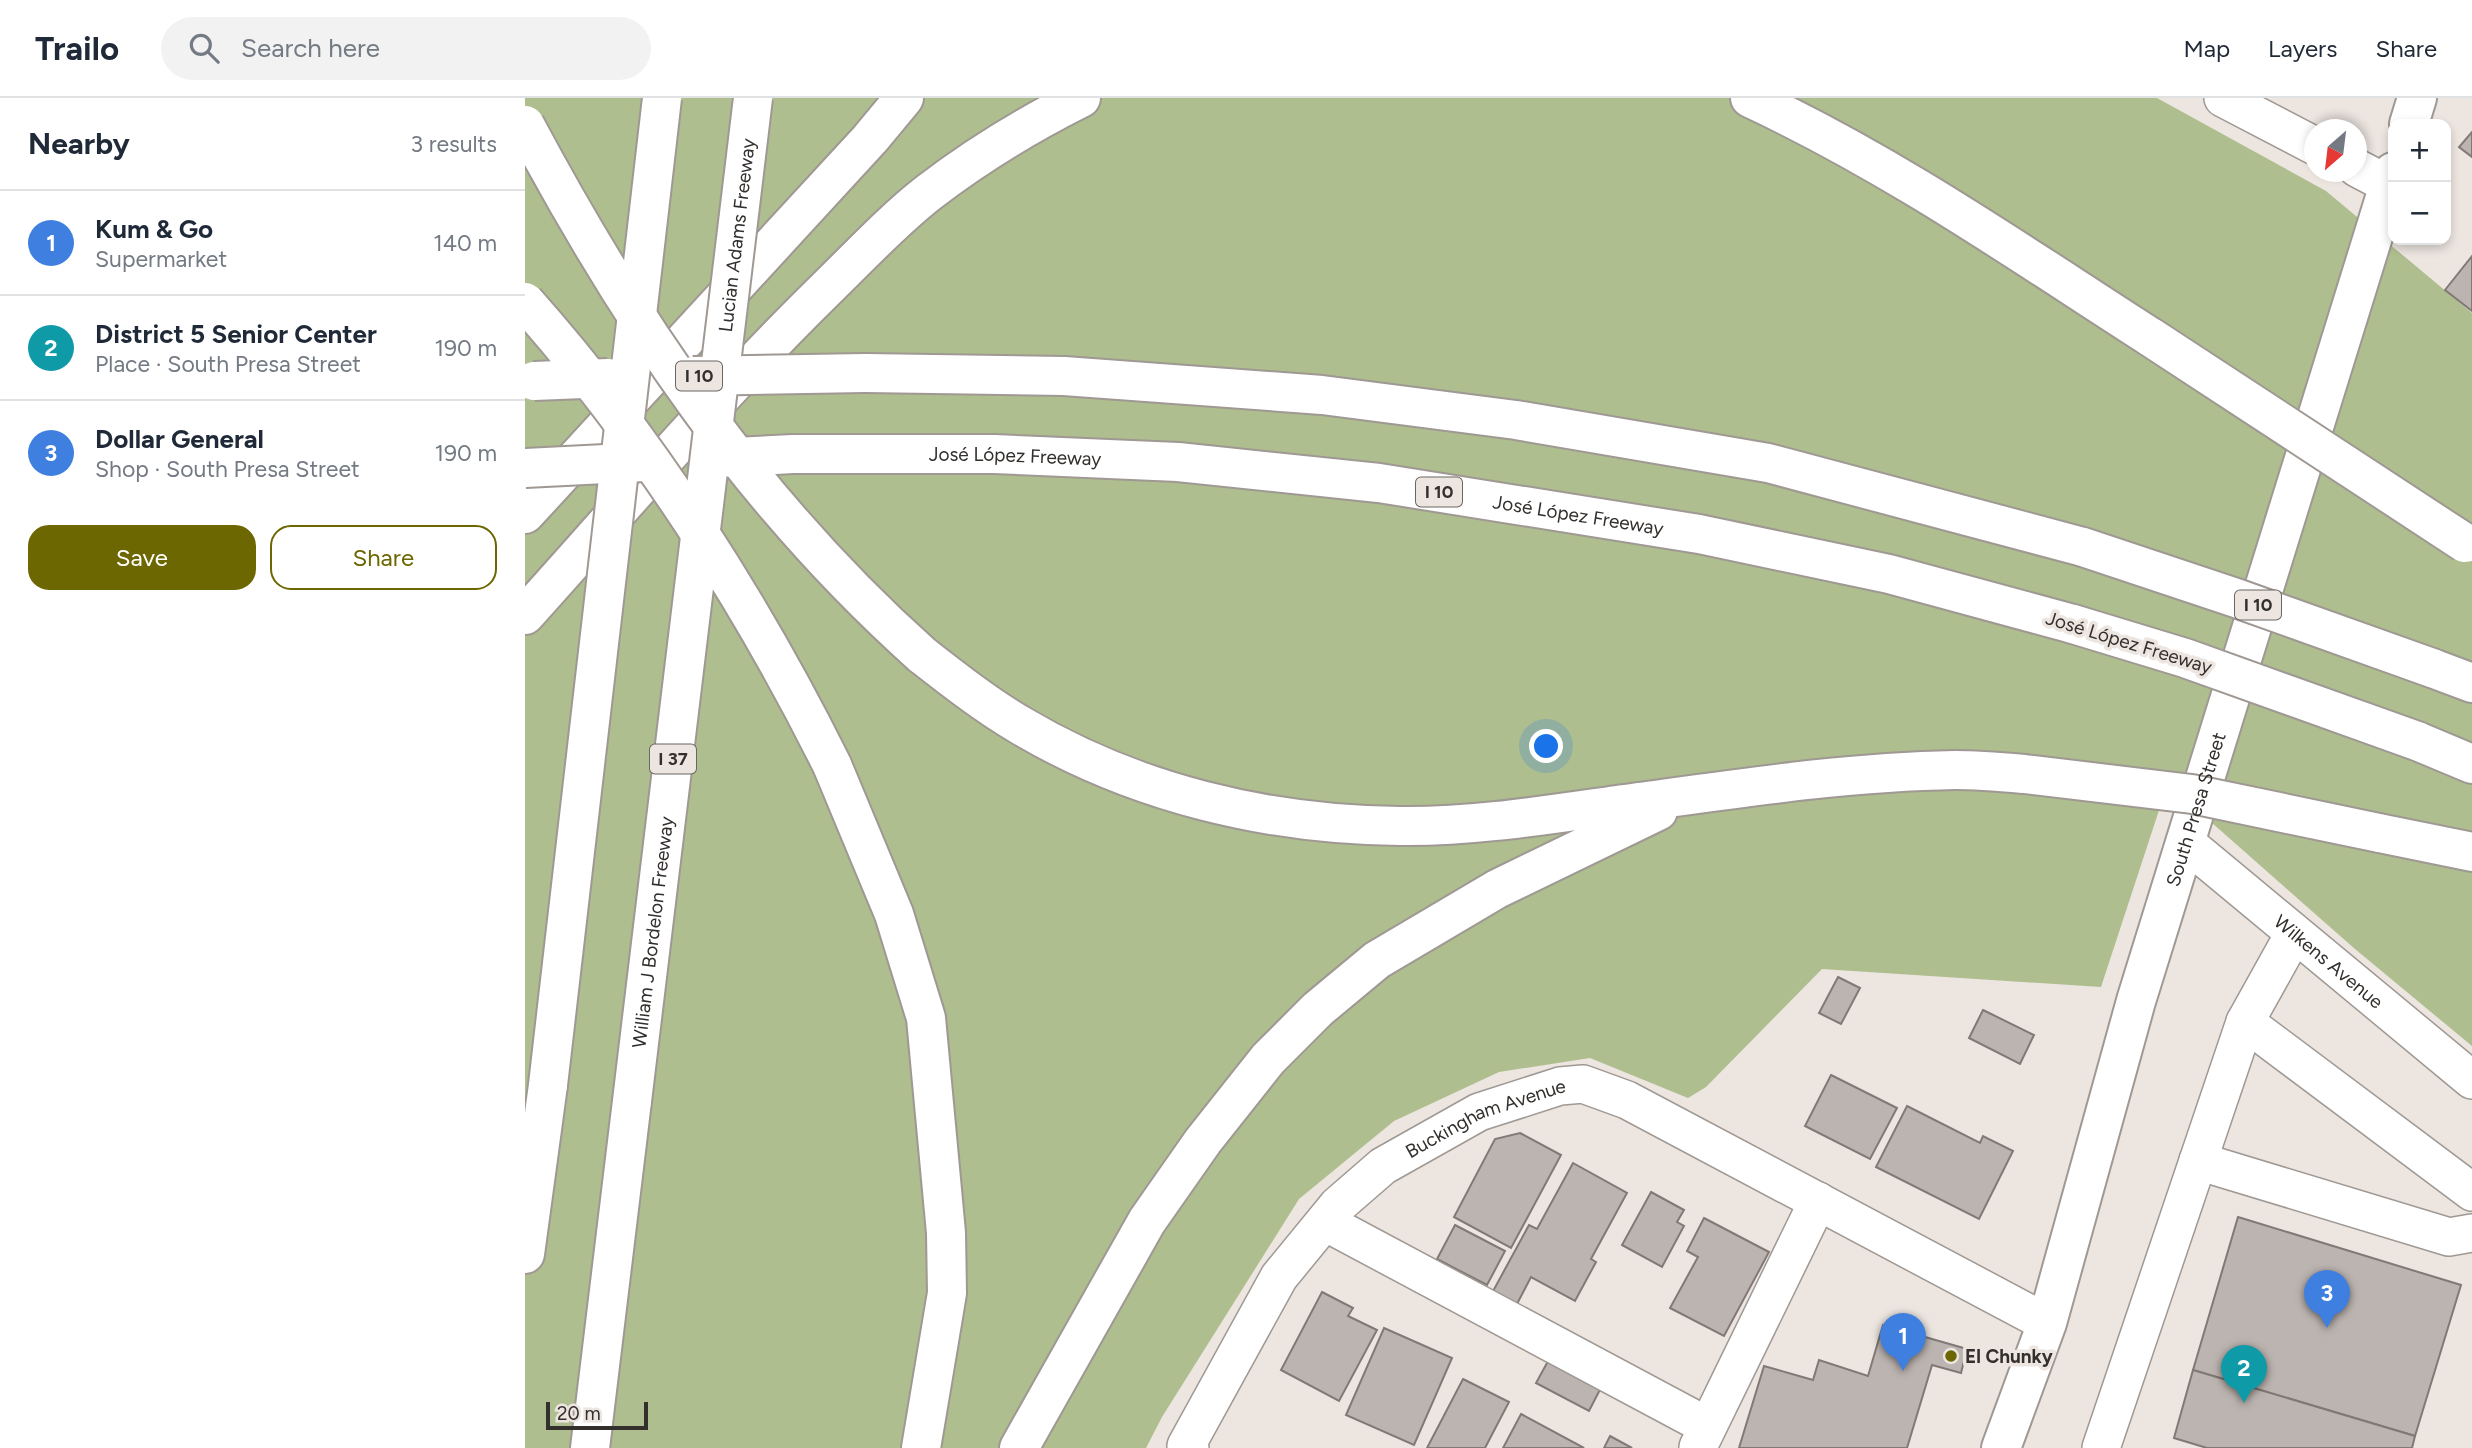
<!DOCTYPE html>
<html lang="en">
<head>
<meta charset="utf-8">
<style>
	body { margin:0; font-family:Figtree,sans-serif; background:#f2f2f3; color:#1f2937 }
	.controls { position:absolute; right:21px; top:21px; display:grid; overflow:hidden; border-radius:14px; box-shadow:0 4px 10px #0003 }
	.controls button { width:63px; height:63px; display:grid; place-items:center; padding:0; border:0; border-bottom:2px solid #e0e1e3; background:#fff; color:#1f2937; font:35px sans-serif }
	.compass { position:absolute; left:1779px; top:21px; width:63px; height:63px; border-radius:50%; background:#fff; box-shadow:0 4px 10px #0003; rotate:208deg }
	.scale { position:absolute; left:21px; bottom:18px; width:102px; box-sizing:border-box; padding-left:7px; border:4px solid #322f2d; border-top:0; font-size:19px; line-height:24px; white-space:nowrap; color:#322f2d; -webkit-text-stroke:5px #ece5e0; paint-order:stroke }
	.you { position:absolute; left:1022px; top:649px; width:24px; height:24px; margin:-18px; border:5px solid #fff; border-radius:50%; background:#1a73e8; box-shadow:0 0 0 10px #1a73e833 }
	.badge { display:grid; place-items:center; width:46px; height:46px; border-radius:50%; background:#6c6700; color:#fff; font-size:23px; font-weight:700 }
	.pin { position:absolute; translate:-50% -58px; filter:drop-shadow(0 2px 4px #0008) }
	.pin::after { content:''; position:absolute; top:37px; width:24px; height:21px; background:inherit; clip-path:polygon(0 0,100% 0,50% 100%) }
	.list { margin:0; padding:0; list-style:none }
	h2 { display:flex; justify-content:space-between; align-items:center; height:91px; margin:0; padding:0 28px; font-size:30px }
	h2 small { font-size:23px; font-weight:400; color:#747a83 }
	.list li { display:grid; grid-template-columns:46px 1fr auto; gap:21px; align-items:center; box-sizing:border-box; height:105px; padding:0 28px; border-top:2px solid #e0e1e3 }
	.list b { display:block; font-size:26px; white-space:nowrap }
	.list p { margin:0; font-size:23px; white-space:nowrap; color:#747a83 }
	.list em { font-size:23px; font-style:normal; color:#747a83 }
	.actions { display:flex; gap:14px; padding:21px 28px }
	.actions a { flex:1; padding:16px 0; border:2px solid #6c6700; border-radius:21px; text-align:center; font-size:24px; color:#6c6700 }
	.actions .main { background:#6c6700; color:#fff }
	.icon { flex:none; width:38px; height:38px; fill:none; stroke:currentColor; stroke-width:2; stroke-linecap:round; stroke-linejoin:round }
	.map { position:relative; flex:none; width:1947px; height:1350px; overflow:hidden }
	header { display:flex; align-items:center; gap:42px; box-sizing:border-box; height:98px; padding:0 35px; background:#fff; border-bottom:2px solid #e0e1e3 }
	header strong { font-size:33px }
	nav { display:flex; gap:38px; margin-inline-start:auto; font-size:24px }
	.search { width:490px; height:63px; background:#f2f2f3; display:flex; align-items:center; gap:18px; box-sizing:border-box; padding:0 24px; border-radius:38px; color:#747a83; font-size:26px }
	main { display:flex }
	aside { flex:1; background:#fff }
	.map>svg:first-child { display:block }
</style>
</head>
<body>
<header>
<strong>Trailo</strong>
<div class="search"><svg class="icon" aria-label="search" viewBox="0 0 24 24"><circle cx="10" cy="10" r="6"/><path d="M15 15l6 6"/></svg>Search here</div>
<nav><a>Map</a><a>Layers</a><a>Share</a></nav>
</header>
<main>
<aside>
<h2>Nearby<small>3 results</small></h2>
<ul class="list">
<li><span class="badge" style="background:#3f7fe0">1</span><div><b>Kum &amp; Go</b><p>Supermarket</p></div><em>140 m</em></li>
<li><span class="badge" style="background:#0f9aa8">2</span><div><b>District 5 Senior Center</b><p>Place · South Presa Street</p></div><em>190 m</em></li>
<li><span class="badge" style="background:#3f7fe0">3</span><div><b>Dollar General</b><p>Shop · South Presa Street</p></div><em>190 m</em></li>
</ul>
<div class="actions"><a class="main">Save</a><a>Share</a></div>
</aside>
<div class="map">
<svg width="1947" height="1350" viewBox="0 0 1947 1350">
	<rect width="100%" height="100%" fill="#ece5e0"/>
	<path fill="#aebe8f" d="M0,0H1632L1801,93L1947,215V948L1830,851L1686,724L1638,700L1576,889L1297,871L1181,989L1163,1000L1065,960L974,974L869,1023L774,1101L637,1319L621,1350H0Z"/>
	<g fill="#bcb4b0" stroke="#807975" stroke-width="2">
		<path d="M1947,34V59L1934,49Z"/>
		<path d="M1947,158V213L1920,192Z"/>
		<path d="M1313,879L1335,890L1316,926L1294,915Z"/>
		<path d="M1458,912L1509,937L1495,966L1444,940Z"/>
		<path d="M1306,977L1372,1010L1345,1061L1280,1028Z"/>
		<path d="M1382,1008L1455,1045L1458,1038L1488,1053L1454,1121L1351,1069Z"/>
		<path d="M995,1035L1036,1057L986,1150L929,1119L970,1041Z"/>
		<path d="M1048,1065L1102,1095L1066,1161L1071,1164L1050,1203L1006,1179L991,1208L967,1195L1004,1127L1012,1131Z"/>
		<path d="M1126,1094L1159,1112L1152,1124L1159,1128L1137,1169L1097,1147Z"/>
		<path d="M1713,1119L1936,1187L1890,1338L1668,1272Z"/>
		<path d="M1179,1120L1244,1154L1199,1238L1145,1210L1173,1159L1162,1153Z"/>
		<path d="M930,1127L980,1153L962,1187L912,1161Z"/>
		<path d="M797,1194L828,1210L823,1218L852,1232L814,1303L756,1272Z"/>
		<path d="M1358,1227L1442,1251L1436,1275L1407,1267L1382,1350H1214L1239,1268L1288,1282L1294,1262L1343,1278Z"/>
		<path d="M859,1230L927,1260L889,1347L821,1317Z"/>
		<path d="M1028,1254L1080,1282L1064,1313L1011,1285Z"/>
		<path d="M1668,1272L1890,1338L1887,1350H1682L1649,1340Z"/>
		<path d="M938,1281L984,1304L960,1350H902Z"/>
		<path d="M996,1316L1059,1350H978Z"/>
		<path d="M1085,1338L1107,1350H1079Z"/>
	</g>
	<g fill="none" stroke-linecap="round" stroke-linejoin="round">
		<g stroke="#9f9893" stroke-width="40">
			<g id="minor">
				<path d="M1698,0L1790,48"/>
				<path d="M1832,70L1864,87"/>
				<path id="s1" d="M1660,744L1947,982"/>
				<path d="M1720,924L1947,1094"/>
				<path d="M1673,1063L1924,1139L1947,1135"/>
				<path d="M800,1124L1182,1328"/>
				<path d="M1173,1349L1293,1103"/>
				<path id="s2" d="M665,1350L661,1348L754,1179L813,1107L858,1068L954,1014L1035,988L1058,986L1102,1002L1522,1225"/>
				<path d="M1576,1350L1720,924L1769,836"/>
			</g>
		</g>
		<g stroke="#9f9893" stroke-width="42">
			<g id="major">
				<path d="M1884,26L1892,0"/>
				<path id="s3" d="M1476,1350L1522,1225L1611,903L1868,74"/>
			</g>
		</g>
		<g stroke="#9f9893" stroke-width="42">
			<g id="highway">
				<path d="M1225,0C1367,66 1496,156 1627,240"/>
				<path d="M340,275L539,278L797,297L991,322L1243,365L1558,449"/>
				<path id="s4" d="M268,356H469L653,364L854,385L1174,436L1364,476L1548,526"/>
				<path d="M0,416L345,41L379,0"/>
				<path d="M0,517C98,408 194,296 299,193C333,160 366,124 403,95C451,58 502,27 556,0"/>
				<path d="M397,557C429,582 461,607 495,627C609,695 743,727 875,728C947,729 1021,717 1092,707C1204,692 1317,674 1430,672C1453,672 1476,674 1499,676"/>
				<path d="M1907,570L1947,585"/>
				<path d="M1892,643L1947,666"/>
				<path d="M307,667L369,816L401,920L421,1135L422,1195L396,1350"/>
				<path d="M1854,735L1947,754"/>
				<path d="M0,1156L23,987"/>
				<path d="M65,1350L107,1003"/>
				<path d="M494,1350L622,1123L678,1043L743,961L793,911L852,862L972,791L1133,713"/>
			</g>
		</g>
		<use href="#minor" stroke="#fff" stroke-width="37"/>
		<use href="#major" stroke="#fff" stroke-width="38"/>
		<use href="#highway" stroke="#fff" stroke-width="38"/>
		<g stroke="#9f9893" stroke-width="42" stroke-linecap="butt">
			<g id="highway-bridge">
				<path d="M0,27C106,226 228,406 397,557"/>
				<path d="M0,204C121,340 226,504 307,667"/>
				<path d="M1627,240L1940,445"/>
				<path d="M168,278L340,275"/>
				<path d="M9,283L83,280"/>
				<path d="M191,360L268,356"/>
				<path d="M0,370L120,364"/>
				<path d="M1558,449L1711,500L1907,570"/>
				<path d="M1548,526L1660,560L1892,643"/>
				<path d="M1499,676L1667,696L1854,735"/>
				<path d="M23,987L137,0"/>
				<path id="s5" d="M107,1003L228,0"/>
			</g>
		</g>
		<use href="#highway-bridge" stroke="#fff" stroke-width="38"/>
	</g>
	<circle fill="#6c6700" stroke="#ece5e0" stroke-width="2.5" cx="1426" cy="1258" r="7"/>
	<g text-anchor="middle" stroke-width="7" stroke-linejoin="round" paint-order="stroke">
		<g fill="#ece5e0" stroke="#6a6663" stroke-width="2">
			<rect x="151" y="263.5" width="46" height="29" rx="5"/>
			<rect x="891" y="379.5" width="46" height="29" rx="5"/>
			<rect x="1710" y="492.5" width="46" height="29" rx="5"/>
			<rect x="125" y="646.5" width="46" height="29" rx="5"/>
		</g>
		<g font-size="18" font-weight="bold" fill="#322f2d">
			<text x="174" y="284">I 10</text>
			<text x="914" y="400">I 10</text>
			<text x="1733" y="513">I 10</text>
			<text x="148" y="667">I 37</text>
		</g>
		<g font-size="19" fill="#322f2d" stroke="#ece5e0">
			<text dy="7" stroke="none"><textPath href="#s5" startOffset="872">Lucian Adams Freeway</textPath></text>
			<text dy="7" stroke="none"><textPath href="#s4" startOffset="222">José López Freeway</textPath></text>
			<text dy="7" stroke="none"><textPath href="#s4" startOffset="789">José López Freeway</textPath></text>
			<text transform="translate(1604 544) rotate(17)" y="7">José López Freeway</text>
			<text dy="7" stroke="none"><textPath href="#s3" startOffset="668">South Presa Street</textPath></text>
			<text dy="7" stroke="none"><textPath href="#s5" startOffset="170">William J Bordelon Freeway</textPath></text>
			<text dy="7" stroke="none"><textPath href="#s1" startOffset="187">Wilkens Avenue</textPath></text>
			<text dy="7" stroke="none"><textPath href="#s2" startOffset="464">Buckingham Avenue</textPath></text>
		</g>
		<g font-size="19" font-weight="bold" fill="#322f2d" stroke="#ece5e0" text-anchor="start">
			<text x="1440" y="1265">El Chunky</text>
		</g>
	</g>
</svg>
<div class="controls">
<button>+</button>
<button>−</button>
</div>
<svg class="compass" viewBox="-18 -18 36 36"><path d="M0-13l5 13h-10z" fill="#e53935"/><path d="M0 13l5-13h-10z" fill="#747a83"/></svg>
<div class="scale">20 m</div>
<div class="you"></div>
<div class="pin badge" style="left:1378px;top:1273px;background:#3f7fe0">1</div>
<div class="pin badge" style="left:1719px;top:1305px;background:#0f9aa8">2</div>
<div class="pin badge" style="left:1802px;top:1230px;background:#3f7fe0">3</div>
</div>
</main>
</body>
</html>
